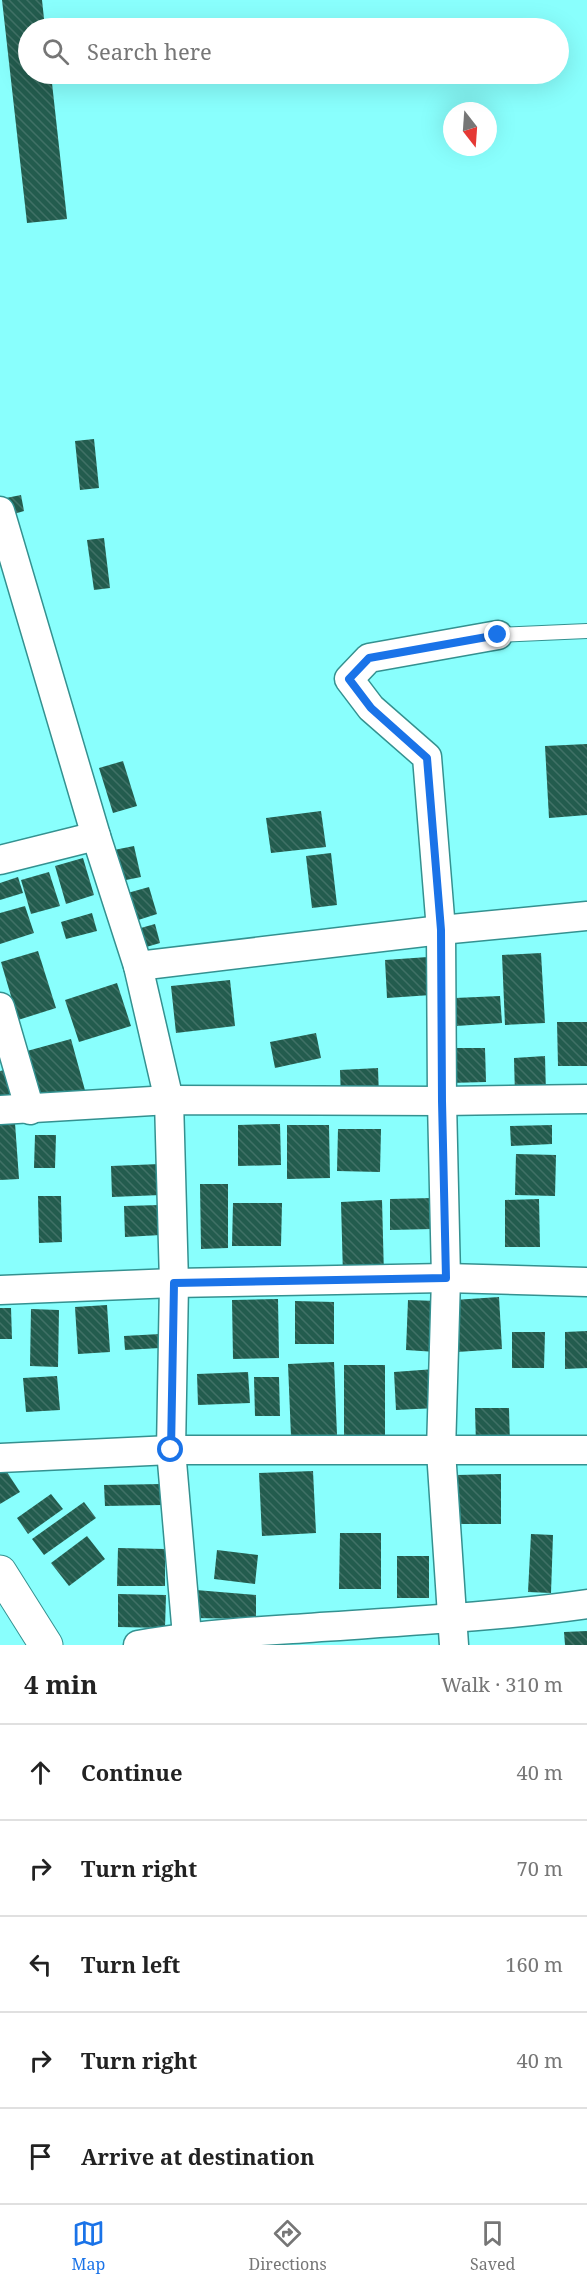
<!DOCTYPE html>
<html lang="en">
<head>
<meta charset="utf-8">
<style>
	body { margin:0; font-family:"Noto Serif",serif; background:#f6f6f6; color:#222 }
	.compass { position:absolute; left:443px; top:102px; width:54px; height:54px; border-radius:50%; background:#fff; box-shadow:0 6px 24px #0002; rotate:163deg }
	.stop { position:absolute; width:18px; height:18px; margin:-14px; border:4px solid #1a73e8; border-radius:50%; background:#fff }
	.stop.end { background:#1a73e8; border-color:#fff; box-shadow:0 2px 6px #0008 }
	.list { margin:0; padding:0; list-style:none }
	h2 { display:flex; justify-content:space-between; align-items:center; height:78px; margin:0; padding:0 24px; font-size:26px }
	h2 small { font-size:20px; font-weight:400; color:#767676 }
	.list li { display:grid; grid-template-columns:39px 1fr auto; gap:18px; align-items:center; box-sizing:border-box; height:96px; padding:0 24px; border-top:2px solid #e0e0e0 }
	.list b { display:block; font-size:22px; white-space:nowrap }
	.list em { font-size:20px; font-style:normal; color:#767676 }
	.icon { flex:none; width:33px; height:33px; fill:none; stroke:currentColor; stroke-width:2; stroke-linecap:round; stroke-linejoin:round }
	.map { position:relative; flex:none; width:587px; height:1645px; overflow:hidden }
	.search { position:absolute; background:#fff; box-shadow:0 6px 24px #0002; left:18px; right:18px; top:18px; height:66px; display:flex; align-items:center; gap:15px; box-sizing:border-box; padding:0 21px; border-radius:33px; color:#767676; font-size:22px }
	.sheet { height:558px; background:#fff }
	nav { display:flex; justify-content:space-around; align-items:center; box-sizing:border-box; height:84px; border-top:2px solid #e0e0e0; background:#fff; font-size:16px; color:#767676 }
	nav a { display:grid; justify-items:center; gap:3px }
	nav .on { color:#1a73e8 }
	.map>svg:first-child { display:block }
</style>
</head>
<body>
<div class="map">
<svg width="587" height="1645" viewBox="0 0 587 1645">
	<defs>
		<pattern id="building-back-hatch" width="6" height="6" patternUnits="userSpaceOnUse" patternTransform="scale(1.5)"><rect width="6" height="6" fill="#235c4e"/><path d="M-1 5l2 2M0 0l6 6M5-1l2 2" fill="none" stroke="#407166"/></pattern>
	</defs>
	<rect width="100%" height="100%" fill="#89fffd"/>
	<g fill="url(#building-back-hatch)">
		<path d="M2,0H42L45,28H28V74H51L67,219L27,223Z"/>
		<path d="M94,439L99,488L80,490L75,441Z"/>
		<path d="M21,495L24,511L4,517L1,499Z"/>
		<path d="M104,538L110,588L94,590L87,540Z"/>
		<path d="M587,744V815L549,818L545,746Z"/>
		<path d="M123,761L137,806L113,813L99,768Z"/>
		<path d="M321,811L326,847L271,853L266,818Z"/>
		<path d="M134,846L141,877L121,881L114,850Z"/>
		<path d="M331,853L337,905L312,908L306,856Z"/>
		<path d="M83,858L94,895L66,904L55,866Z"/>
		<path d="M49,872L60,906L31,914L21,880Z"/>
		<path d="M18,877L23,893L0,900V883Z"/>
		<path d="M149,887L157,914L132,922L124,894Z"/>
		<path d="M25,906L34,933L0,944V913Z"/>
		<path d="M92,913L97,931L66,939L61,922Z"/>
		<path d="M155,924L160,943L136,950L130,931Z"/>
		<path d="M38,951L56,1008L18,1020L1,962Z"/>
		<path d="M541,953L545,1023L505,1025L502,955Z"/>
		<path d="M428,957L431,995L387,998L385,960Z"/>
		<path d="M230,980L235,1026L176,1033L171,986Z"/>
		<path d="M117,983L131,1026L79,1042L65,1000Z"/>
		<path d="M500,996L502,1023L456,1026L455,998Z"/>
		<path d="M557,1022H587V1066H558Z"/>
		<path d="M316,1033L321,1058L275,1068L270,1042Z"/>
		<path d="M71,1039L86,1094L43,1106L27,1051Z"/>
		<path d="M449,1048H485L486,1082L449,1083Z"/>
		<path d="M545,1056L546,1094L515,1096L514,1058Z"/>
		<path d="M14,1068L19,1099L0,1102V1071Z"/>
		<path d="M378,1068L379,1097L341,1099L340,1070Z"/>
		<path d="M15,1123L19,1179L0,1180V1124Z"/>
		<path d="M280,1124L281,1165L238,1166V1125Z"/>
		<path d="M287,1125H329L330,1178L287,1179Z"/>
		<path d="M552,1125V1144L511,1146L510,1126Z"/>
		<path d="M338,1129H381L380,1172L337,1171Z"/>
		<path d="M35,1135H56L55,1168H34Z"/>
		<path d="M516,1154L556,1155L555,1196L515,1195Z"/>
		<path d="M160,1164L161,1195L112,1197L111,1166Z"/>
		<path d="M200,1184H228V1248L201,1249Z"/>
		<path d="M38,1196H61L62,1242L39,1243Z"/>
		<path d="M433,1198V1229L390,1230V1199Z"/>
		<path d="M539,1199L540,1247H505V1200Z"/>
		<path d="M382,1200L384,1275L343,1276L341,1202Z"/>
		<path d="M233,1203H282L281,1246H232Z"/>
		<path d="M160,1205L161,1235L125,1237L124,1206Z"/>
		<path d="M499,1297L502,1349L457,1352L454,1300Z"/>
		<path d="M278,1299L279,1358L233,1359L232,1300Z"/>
		<path d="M408,1300L437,1301L436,1352L406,1350Z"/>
		<path d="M295,1301L334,1302V1344H295Z"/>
		<path d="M107,1305L110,1352L78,1354L75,1307Z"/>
		<path d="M0,1308H11L12,1339H0Z"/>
		<path d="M31,1309L59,1310L58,1367L30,1366Z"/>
		<path d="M587,1331V1368L565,1369V1332Z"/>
		<path d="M512,1332H545L544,1368H512Z"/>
		<path d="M160,1334V1348L125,1350L124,1336Z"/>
		<path d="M334,1362L337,1435L291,1437L288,1364Z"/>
		<rect x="344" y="1365" width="41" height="70"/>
		<path d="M435,1369L437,1408L396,1410L394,1372Z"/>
		<path d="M248,1372L250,1403L198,1405L197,1374Z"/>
		<path d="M57,1376L60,1410L26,1412L23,1378Z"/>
		<path d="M254,1377H279L280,1416H255Z"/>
		<path d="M475,1408H509L510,1445H476Z"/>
		<path d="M3,1466L20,1492L0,1504V1468Z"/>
		<path d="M313,1471L316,1533L262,1536L259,1473Z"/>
		<path d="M501,1474V1524H457V1475Z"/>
		<path d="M162,1484V1505L105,1506L104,1485Z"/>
		<path d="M51,1494L63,1509L28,1534L17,1518Z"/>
		<path d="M84,1502L96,1518L44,1555L32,1539Z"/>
		<path d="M340,1533H381V1589H339Z"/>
		<path d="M531,1534L553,1535L551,1593L528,1592Z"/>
		<path d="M87,1536L105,1559L69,1586L51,1563Z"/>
		<path d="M118,1548L165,1549V1586H117Z"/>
		<path d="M217,1550L258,1555L255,1584L214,1579Z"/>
		<rect x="397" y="1556" width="32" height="42"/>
		<path d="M196,1590L256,1595V1619L192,1618Z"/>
		<path d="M118,1594L166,1595L165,1628L118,1627Z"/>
		<path d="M587,1631V1645H565L564,1632Z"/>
	</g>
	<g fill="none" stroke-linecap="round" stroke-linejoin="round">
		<g stroke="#349190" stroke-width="16">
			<path id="lane" d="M498,635L587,631"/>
		</g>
		<g stroke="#349190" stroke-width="31">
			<g id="street">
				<path d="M0,511L96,836L138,966L169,1100L174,1283L171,1450L187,1636"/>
				<path d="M0,860L96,836"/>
				<path d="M138,966L441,930L587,916"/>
				<path d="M0,1007L30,1110"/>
				<path d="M0,1110L169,1100L442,1101L587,1099"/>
				<path d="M0,1290L174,1283L446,1278L587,1282"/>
				<path d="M0,1458L171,1450H587"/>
				<path d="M138,1645C190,1636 239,1632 292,1629C390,1622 489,1618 587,1604"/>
				<path d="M454,1645L441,1451L446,1278L442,1101L441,930L427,757L371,708L349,679L369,658L498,635"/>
			</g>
		</g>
		<g stroke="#349190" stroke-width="35">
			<path id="secondary" d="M0,1572L46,1645"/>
		</g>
		<use href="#lane" stroke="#fff" stroke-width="14"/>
		<use href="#street" stroke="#fff" stroke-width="28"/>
		<use href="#secondary" stroke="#fff" stroke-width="33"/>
	</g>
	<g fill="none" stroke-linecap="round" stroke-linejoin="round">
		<path stroke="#1a73e8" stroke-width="8" d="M171,1450L174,1283L446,1278L442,1101L441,930L427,758L371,708L349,679L369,658L498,635"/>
	</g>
</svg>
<svg class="compass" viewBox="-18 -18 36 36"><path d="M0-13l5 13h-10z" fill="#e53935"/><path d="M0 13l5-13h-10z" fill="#767676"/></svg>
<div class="stop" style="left:171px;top:1450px"></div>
<div class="stop end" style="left:498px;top:635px"></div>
<div class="search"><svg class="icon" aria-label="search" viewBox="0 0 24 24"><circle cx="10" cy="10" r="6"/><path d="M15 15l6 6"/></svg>Search here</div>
</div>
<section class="sheet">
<h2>4 min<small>Walk · 310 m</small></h2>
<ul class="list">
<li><svg class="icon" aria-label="ahead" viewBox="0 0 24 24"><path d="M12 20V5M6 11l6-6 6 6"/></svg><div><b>Continue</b></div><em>40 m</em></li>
<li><svg class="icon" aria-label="right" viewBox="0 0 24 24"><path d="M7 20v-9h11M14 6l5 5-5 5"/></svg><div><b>Turn right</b></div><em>70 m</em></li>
<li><svg class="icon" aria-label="left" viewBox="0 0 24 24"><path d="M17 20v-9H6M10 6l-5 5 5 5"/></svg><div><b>Turn left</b></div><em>160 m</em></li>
<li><svg class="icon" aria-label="right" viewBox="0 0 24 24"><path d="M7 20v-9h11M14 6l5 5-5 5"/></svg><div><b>Turn right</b></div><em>40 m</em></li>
<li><svg class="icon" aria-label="arrive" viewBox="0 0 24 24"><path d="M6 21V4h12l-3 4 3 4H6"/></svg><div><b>Arrive at destination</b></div></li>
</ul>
</section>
<nav>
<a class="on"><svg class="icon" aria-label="map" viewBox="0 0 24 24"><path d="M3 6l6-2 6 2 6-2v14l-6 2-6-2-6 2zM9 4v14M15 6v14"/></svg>Map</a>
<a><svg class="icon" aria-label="directions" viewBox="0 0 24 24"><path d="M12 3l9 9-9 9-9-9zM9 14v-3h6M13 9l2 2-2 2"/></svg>Directions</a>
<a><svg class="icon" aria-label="saved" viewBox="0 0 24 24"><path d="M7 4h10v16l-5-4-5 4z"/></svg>Saved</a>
</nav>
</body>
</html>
